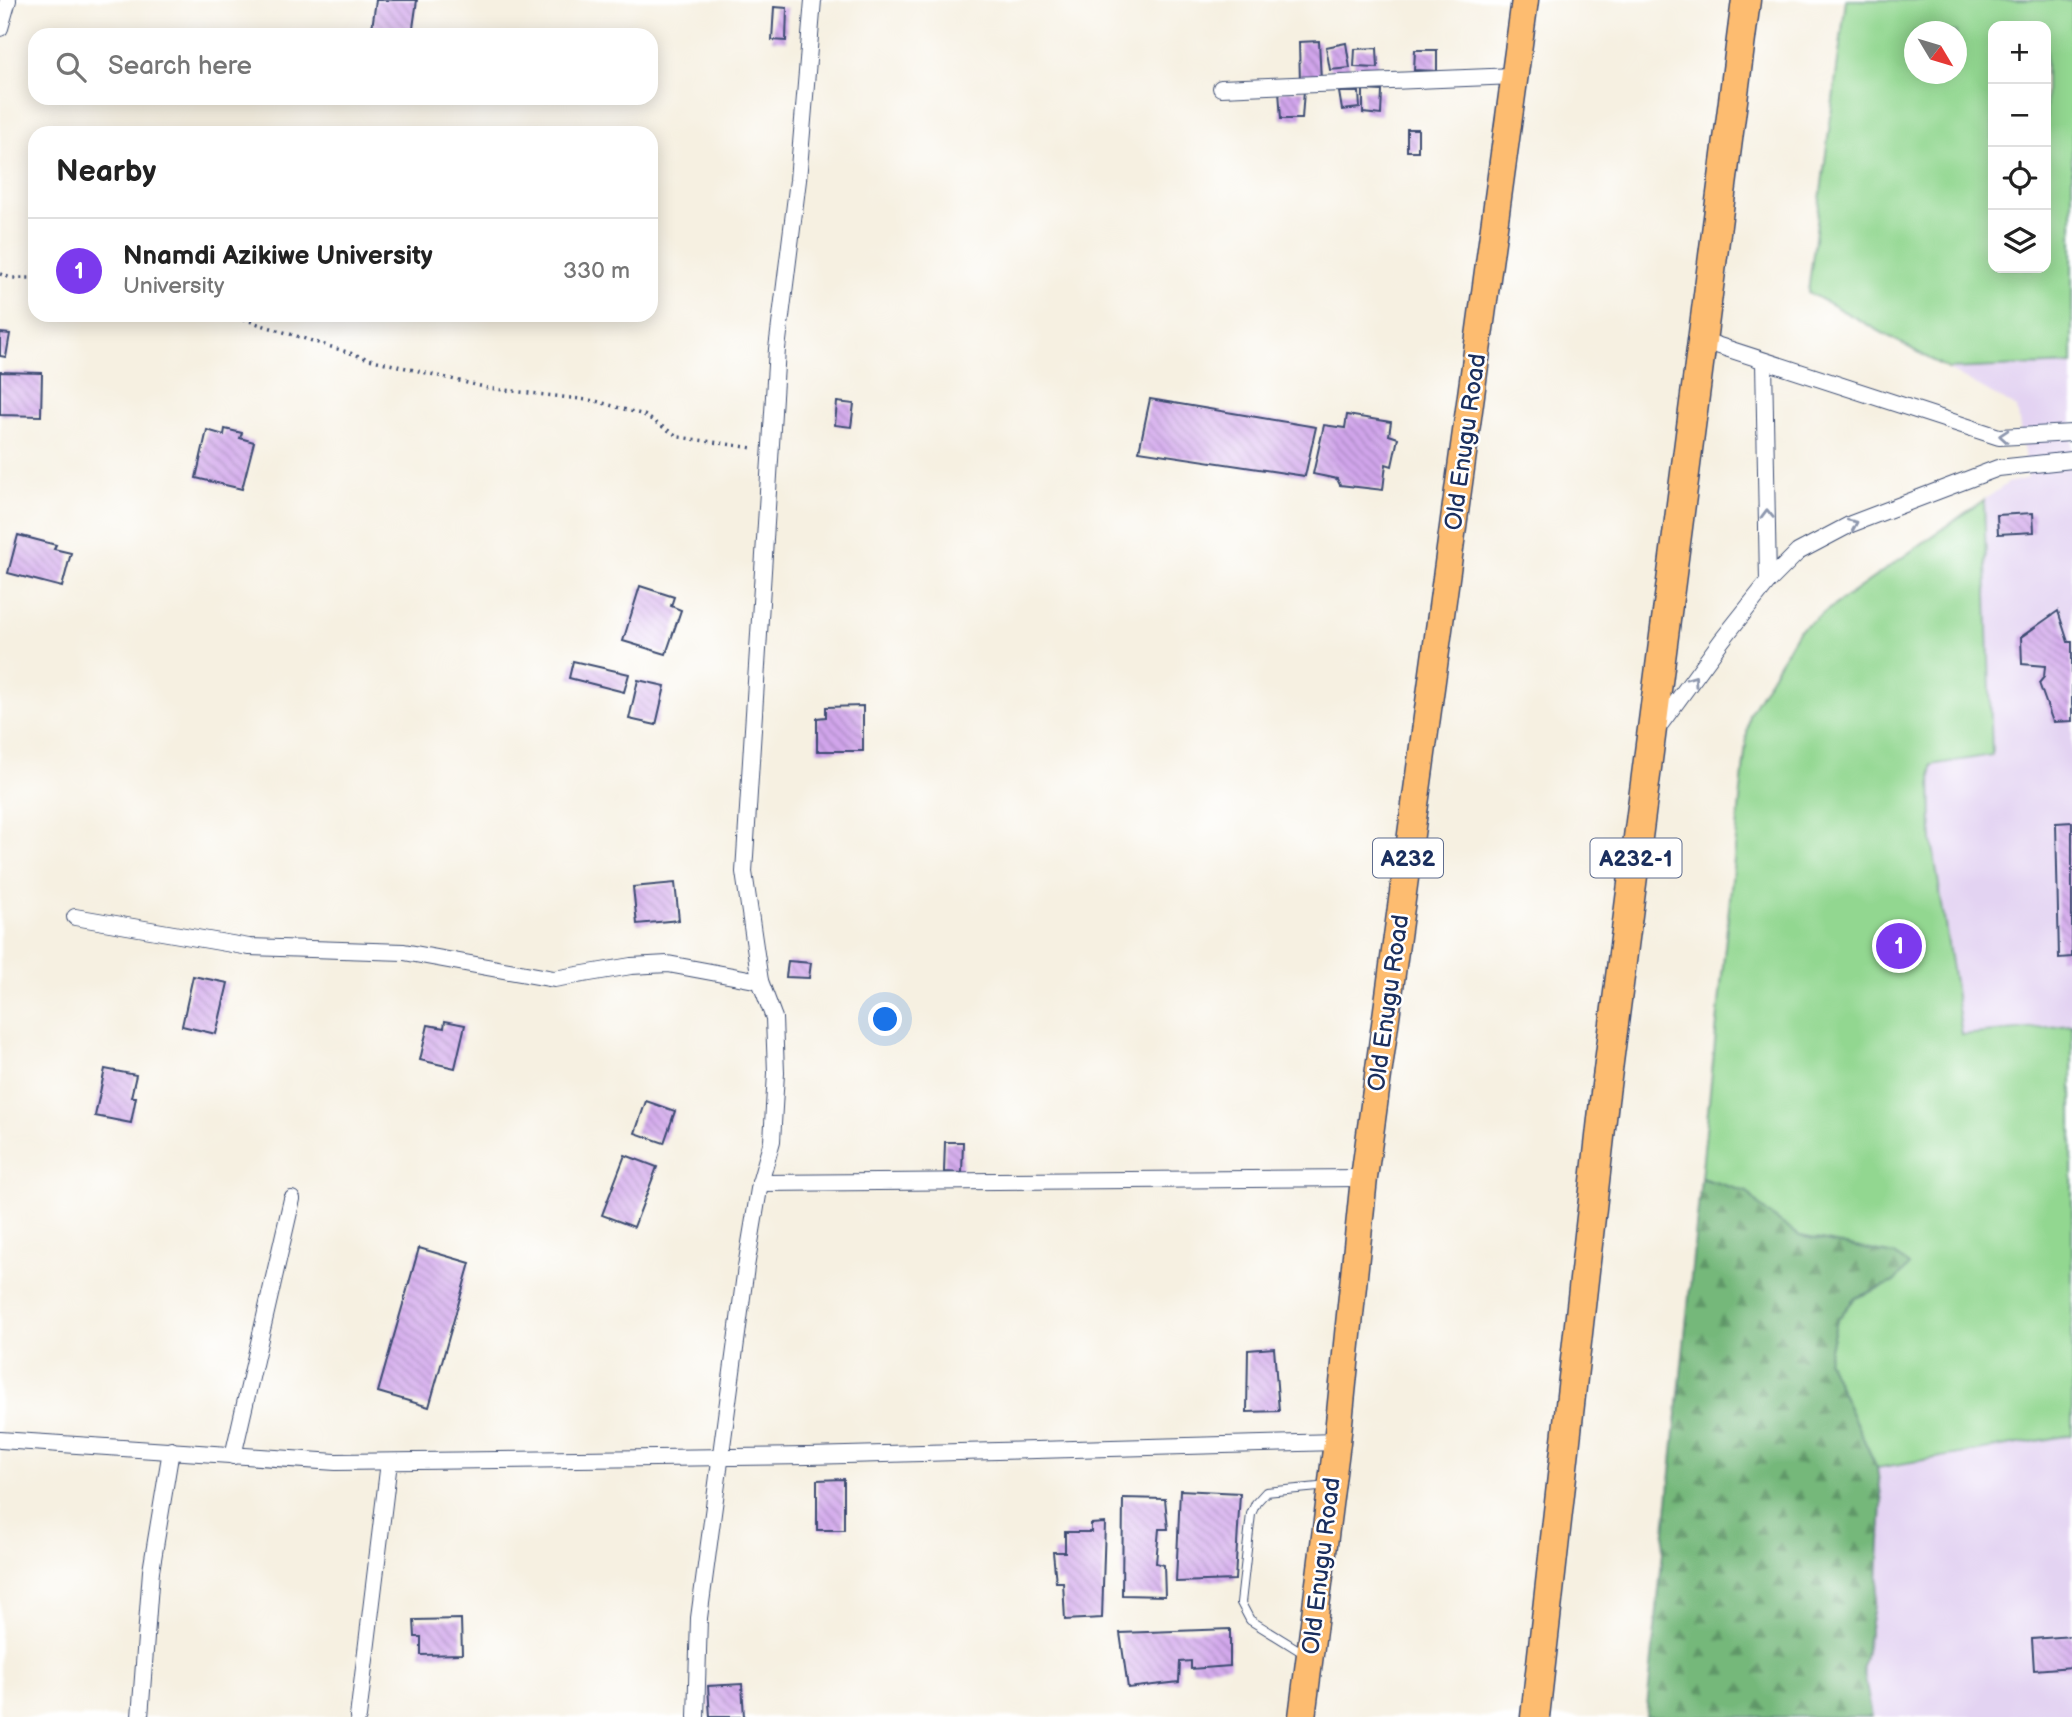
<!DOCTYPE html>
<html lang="en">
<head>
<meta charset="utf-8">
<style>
	body { margin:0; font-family:"Balsamiq Sans",sans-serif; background:#f6f6f6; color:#222 }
	.controls { position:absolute; right:21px; top:21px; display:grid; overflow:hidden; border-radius:14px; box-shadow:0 4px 18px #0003 }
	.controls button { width:63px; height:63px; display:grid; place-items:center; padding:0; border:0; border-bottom:2px solid #e0e0e0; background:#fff; color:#222; font:35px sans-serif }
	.compass { position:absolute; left:1904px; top:21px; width:63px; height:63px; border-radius:50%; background:#fff; box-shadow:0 4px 18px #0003; rotate:128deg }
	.you { position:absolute; left:886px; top:1020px; width:24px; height:24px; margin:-18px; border:5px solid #fff; border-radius:50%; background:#1a73e8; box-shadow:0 0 0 10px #1a73e833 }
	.badge { display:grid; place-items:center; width:46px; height:46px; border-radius:50%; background:#7c3aed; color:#fff; font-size:23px; font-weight:700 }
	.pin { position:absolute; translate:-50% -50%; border:4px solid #fff; box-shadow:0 2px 7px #0006 }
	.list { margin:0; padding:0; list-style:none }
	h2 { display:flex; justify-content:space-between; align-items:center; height:91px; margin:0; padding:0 28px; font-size:30px }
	h2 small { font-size:23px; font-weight:400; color:#767676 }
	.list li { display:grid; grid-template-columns:46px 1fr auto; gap:21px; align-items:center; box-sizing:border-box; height:105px; padding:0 28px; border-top:2px solid #e0e0e0 }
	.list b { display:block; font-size:26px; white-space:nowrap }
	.list p { margin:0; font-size:23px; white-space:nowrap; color:#767676 }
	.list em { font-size:23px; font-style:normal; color:#767676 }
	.icon { flex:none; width:38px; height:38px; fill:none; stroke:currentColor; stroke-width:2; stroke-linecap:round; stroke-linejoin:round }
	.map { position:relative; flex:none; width:2072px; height:1717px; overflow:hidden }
	.search { position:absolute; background:#fff; box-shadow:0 4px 18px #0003; left:28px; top:28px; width:630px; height:77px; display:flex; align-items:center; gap:18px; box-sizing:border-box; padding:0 24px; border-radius:21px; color:#767676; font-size:26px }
	.panel { position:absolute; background:#fff; box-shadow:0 4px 18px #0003; left:28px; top:126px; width:630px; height:196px; border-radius:21px }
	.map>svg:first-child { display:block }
</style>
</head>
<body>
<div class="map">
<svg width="2072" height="1717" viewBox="0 0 2072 1717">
	<defs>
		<pattern id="forest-firs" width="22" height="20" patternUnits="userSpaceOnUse" patternTransform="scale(1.75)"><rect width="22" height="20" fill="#75b87a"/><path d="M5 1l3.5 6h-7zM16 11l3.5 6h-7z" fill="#5f9667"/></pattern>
		<pattern id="building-back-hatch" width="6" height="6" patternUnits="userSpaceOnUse" patternTransform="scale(1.75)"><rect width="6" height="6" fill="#d1a5eb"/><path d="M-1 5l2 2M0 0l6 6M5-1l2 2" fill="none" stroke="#a987c2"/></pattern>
	</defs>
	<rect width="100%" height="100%" fill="#fff"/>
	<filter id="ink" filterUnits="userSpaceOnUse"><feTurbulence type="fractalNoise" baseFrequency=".0143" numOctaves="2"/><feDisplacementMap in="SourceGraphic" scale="14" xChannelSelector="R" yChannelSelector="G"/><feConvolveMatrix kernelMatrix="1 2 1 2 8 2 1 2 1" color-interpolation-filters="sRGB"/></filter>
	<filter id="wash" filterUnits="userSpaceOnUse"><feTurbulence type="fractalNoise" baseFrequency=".00686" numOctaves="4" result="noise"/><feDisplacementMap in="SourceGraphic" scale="28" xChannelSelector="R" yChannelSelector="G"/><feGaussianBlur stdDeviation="1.57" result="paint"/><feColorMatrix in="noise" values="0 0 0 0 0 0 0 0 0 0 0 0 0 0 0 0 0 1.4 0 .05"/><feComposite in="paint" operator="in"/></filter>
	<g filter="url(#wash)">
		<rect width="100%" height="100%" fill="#f6f0e1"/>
		<path fill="#e3d3f2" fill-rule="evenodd" d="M1846,0H2072V1717H1646L1749,714L1798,631L2008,483L2028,478L2017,408L1808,292ZM1993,26H2046V268H1993ZM1914,32H1956V74H1914Z"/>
		<g fill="#92d790" stroke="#568377" stroke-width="2" fill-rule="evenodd">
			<path d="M1846,0H2072V364L1948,369L1808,292ZM1993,26H2046V268H1993ZM1914,32H1956V74H1914Z"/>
			<path d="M1984,500L1992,755L1931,765L1932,840L1962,1035L2072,1025V1435L1877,1468L1827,1361L1837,1320L1855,1298L1894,1282L1895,1255L1800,1236L1767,1213L1747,1192L1701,1178L1749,714L1798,631Z"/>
		</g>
		<path fill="url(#forest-firs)" stroke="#48746c" stroke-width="2" d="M1701,1178L1747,1192L1767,1213L1800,1236L1895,1255L1909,1266L1894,1282L1855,1298L1837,1320L1827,1361L1877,1468L1882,1502L1878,1583L1863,1667L1872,1717H1646Z"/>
		<g id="blocks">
			<g fill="url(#building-back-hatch)">
				<path d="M376,0H417L412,35H371Z"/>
				<path d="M774,7L787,8L786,41L772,40Z"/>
				<path d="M1319,41L1321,81L1300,82L1299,42Z"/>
				<path d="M1346,43L1350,68L1330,70L1326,47Z"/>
				<path d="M1377,48L1378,68L1354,67L1355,49Z"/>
				<path d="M1415,50H1437V71L1414,70Z"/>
				<path d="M1304,90L1302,119H1281L1279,91Z"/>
				<path d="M1363,90L1382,91L1381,115L1363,113Z"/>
				<path d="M1339,92H1359L1360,108L1342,110Z"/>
				<rect x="1407" y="129" width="11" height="22"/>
				<path d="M0,333L10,334L6,357L0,356Z"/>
				<path d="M0,372L42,373L41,416L0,415Z"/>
				<path d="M1150,399L1316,427L1305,476L1139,451Z"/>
				<path d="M837,402L854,404L851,427L835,425Z"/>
				<path d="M1347,415L1391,422L1389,435L1398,438L1392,466L1386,464L1383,490L1340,485L1337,479L1313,474L1324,425L1345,428Z"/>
				<path d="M225,429L242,433L240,438L254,442L242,489L196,478L207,430L224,435Z"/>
				<path d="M2033,513L2034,532L1998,534L1997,515Z"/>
				<path d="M18,535L56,545L54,549L71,553L62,587L8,573Z"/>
				<path d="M640,586L674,597L671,606L681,610L666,654L623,641Z"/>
				<path d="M2058,611L2068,642H2072V721L2053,722L2039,683L2044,677L2045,666L2022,664L2021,637Z"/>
				<path d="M573,661L629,674L624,692L569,678Z"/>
				<path d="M638,680L665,686L656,725L629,719Z"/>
				<path d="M863,706V751H817V718L826,717V707Z"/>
				<path d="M2072,822V957L2059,958L2056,823Z"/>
				<path d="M675,883L679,920L637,924L633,887Z"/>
				<path d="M788,961L811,963L809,978L786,977Z"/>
				<path d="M193,976L228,983L216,1034L182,1026Z"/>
				<path d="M445,1021L465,1025L455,1068L420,1060L428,1025L444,1028Z"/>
				<path d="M105,1069L136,1075L131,1097H136L131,1123L95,1116Z"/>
				<path d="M646,1101L675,1111L664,1143L635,1133Z"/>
				<path d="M945,1142H963L962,1173L944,1172Z"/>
				<path d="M625,1155L657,1167L634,1227L602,1215Z"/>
				<path d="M419,1248L470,1263L429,1407L378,1392Z"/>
				<path d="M1274,1348L1279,1411L1247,1412L1248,1350Z"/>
				<path d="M844,1479V1530H817V1480Z"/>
				<path d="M1180,1490L1240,1493L1235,1580L1176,1582Z"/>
				<path d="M1123,1498L1165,1499L1168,1529H1159L1156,1563L1164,1565L1165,1596L1122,1595Z"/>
				<path d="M1105,1523L1102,1618L1065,1620L1063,1582H1056L1053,1552H1065V1532H1091V1524Z"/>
				<path d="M461,1619L462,1654L421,1655V1637H415L414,1620Z"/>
				<path d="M1230,1629V1666L1191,1669V1661L1180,1662L1179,1682L1128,1688L1120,1633Z"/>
				<path d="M2072,1636V1667L2034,1670L2032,1639Z"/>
				<path d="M742,1684L744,1717H710L708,1686Z"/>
			</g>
		</g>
	</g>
	<g filter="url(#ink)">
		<use href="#blocks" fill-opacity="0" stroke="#3c4c72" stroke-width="2"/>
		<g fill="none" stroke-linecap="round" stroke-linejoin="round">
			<g stroke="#3c4c72" stroke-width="10">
				<path id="service" d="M1305,1654L1250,1620L1241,1603L1251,1514L1256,1503L1266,1492L1329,1486"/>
			</g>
			<g stroke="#3c4c72" stroke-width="18">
				<g id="minor">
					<path d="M0,28L8,0"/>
					<path d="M1221,88L1515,76"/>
					<path d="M1704,341L1999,437L2072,433"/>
					<path d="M1764,361L1768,582"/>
					<path d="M1656,730L1722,640L1768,582L1798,552L1851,524L1998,468L2072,460"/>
					<path d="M75,917L249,947L404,952L554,979L631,966L668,964L760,981"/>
					<path d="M760,1183L1364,1178"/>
					<path d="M0,1440L336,1462L808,1456L1337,1442"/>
					<path d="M233,1456L292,1199"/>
					<path d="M140,1717L151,1571L171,1450"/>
					<path d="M358,1717L389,1462"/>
					<path d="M696,1717L699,1618L746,1267L760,1183L772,1141L776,1073L774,1018L760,981L744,872L777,349L798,180L813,0"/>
				</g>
			</g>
			<g stroke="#3c4c72" stroke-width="29">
				<path id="primary" d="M1302,1717L1337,1442L1364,1178L1525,0"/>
			</g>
			<g stroke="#3c4c72" stroke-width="31">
				<path id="trunk" d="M1535,1717L1604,1101L1746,0"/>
			</g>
			<g stroke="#3c4c72" stroke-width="3.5" stroke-dasharray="2 5" stroke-linecap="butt">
				<path d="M0,274L11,278H35"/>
				<path d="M230,315L369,359L488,388L596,401L644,415L679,437L753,448"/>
			</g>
			<use href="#service" stroke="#fff" stroke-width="8"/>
			<use href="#minor" stroke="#fff" stroke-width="16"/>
			<use href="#primary" stroke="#fdbc6f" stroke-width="26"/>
			<use href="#trunk" stroke="#fdbc6f" stroke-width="28"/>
		</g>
		<defs><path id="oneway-chevron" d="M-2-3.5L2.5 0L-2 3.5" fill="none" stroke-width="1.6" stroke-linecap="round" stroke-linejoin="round" transform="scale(1.75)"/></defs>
		<g stroke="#8d97ae">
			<use href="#oneway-chevron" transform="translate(2004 436) rotate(-176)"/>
			<use href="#oneway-chevron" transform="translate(1767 514) rotate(-91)"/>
			<use href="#oneway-chevron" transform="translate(1853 524) rotate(-24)"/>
			<use href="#oneway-chevron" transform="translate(1693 680) rotate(-54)"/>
		</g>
	</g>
	<g text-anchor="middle" stroke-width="5" stroke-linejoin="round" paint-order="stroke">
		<g fill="#fff" stroke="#5f6d8e" stroke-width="2">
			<rect x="1373" y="838.5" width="70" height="39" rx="5"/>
			<rect x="1590.5" y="838.5" width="91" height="39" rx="5"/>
		</g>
		<g font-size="23" font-weight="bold" fill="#1b2f5e">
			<text x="1408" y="866">A232</text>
			<text x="1636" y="866">A232-1</text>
		</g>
		<g font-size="24" fill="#1b2f5e" stroke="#fff">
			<text transform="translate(1465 442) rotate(-82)" y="8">Old Enugu Road</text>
			<text transform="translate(1388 1003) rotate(-82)" y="8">Old Enugu Road</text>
			<text transform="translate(1321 1566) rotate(-83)" y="8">Old Enugu Road</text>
		</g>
	</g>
</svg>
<div class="controls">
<button>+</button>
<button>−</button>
<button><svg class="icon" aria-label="locate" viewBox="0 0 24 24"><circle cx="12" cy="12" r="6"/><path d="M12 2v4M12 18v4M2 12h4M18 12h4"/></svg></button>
<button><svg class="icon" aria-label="layers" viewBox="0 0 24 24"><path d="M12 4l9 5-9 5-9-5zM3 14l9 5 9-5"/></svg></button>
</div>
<svg class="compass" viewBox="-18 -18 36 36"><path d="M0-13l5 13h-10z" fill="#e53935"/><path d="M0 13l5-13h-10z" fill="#767676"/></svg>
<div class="you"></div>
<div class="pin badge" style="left:1899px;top:946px">1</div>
<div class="search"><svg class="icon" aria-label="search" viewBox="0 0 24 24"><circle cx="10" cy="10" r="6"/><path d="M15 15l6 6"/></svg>Search here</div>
<section class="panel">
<h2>Nearby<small></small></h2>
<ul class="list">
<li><span class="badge">1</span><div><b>Nnamdi Azikiwe University</b><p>University</p></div><em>330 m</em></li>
</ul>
</section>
</div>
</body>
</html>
